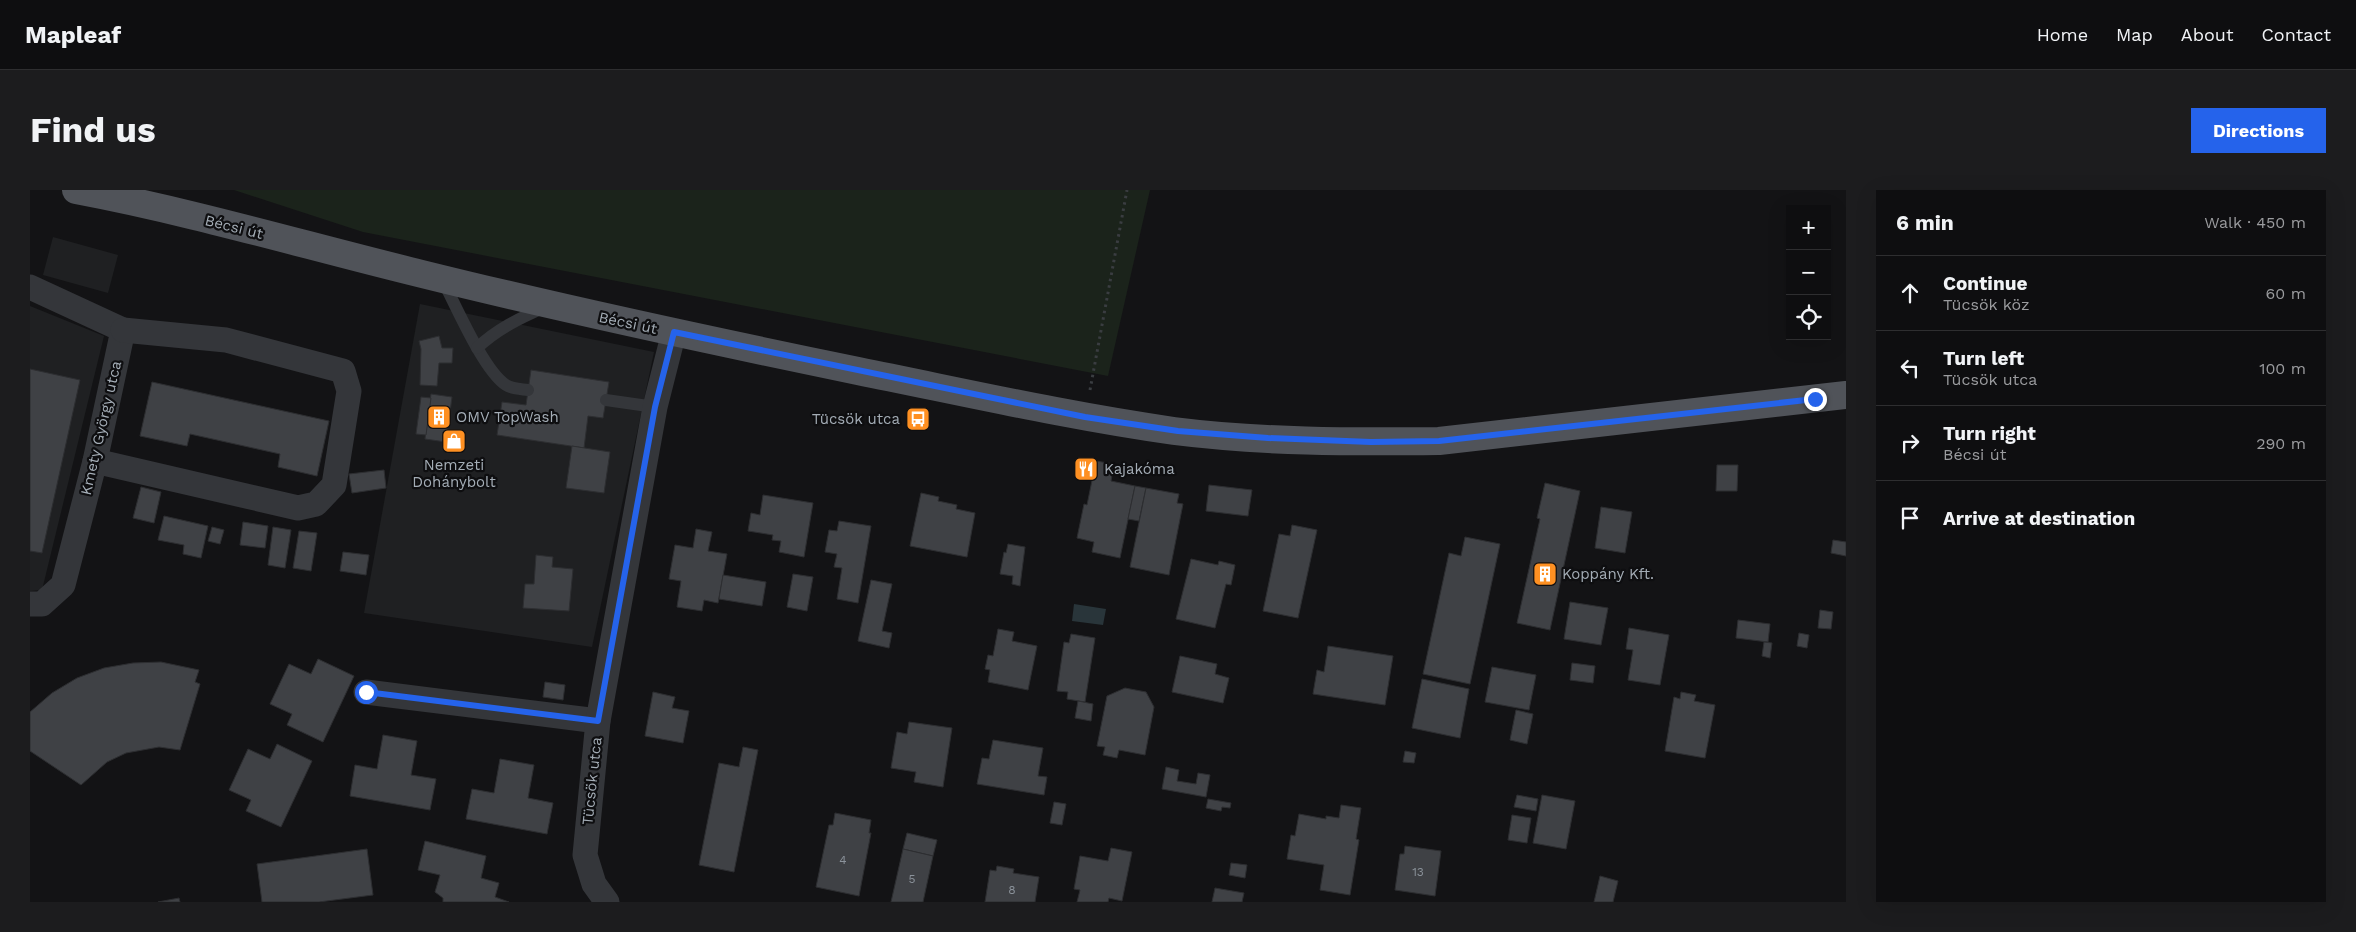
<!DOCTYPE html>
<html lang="en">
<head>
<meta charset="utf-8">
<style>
	body { margin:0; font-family:"Work Sans",sans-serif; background:#1c1c1e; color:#f1f3f6 }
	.controls { position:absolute; right:15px; top:15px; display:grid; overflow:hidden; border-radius:0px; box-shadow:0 5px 20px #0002 }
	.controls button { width:45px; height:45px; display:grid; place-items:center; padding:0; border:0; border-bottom:1px solid #2e2e30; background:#0e0e10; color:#f1f3f6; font:25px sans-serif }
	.stop { position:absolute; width:15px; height:15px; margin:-11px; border:4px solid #2563eb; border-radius:50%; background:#fff }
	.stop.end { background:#2563eb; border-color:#fff; box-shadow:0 1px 5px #0008 }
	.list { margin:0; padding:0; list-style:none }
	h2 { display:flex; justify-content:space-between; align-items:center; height:65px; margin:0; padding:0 20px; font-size:21px }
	h2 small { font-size:16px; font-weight:400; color:#9b9c9f }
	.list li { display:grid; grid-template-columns:32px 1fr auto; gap:15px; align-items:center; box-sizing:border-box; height:75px; padding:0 20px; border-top:1px solid #2e2e30 }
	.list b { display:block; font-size:19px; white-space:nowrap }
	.list p { margin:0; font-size:16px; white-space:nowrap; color:#9b9c9f }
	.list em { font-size:16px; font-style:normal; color:#9b9c9f }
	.icon { flex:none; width:28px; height:28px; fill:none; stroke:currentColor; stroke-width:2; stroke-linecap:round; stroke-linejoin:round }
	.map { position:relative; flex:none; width:1816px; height:712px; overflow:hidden; border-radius:0px }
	header { display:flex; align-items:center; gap:30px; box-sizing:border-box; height:70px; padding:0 25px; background:#0e0e10; border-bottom:1px solid #2e2e30 }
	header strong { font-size:24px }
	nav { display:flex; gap:28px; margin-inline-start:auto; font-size:18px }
	.intro { display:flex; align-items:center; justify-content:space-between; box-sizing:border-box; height:120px; padding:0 30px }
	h1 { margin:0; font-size:35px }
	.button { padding:12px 22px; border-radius:0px; background:#2563eb; color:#fff; font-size:18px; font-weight:700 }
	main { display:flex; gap:30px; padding:0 30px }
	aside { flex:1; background:#0e0e10; border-radius:0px; box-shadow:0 5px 20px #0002 }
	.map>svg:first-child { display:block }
</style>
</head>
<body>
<header>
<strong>Mapleaf</strong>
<nav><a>Home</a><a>Map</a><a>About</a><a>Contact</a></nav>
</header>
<div class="intro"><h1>Find us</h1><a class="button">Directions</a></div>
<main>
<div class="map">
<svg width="1816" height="712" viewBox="0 0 1816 712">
	<rect width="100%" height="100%" fill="#131315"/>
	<g fill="#1f2022">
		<path d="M23,47L88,65L78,103L13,85Z"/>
		<path d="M390,114L624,162L562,457L334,423Z"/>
		<path d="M0,116L74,146L12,400L0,401Z"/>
	</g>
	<path fill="#1b231b" d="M204,0H1120L1078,186L333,42Z"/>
	<path fill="#29353a" d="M1044,414L1076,419L1073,435L1042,431Z"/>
	<g fill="#3f4145" stroke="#2d2e31">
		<path d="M409,146L412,158H423L422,173H409L407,196L390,195L391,159L389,151Z"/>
		<path d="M0,179L50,190L12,363L0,361Z"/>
		<path d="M501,180L579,192L573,228L558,226L554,258L467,245L472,212L496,215Z"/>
		<path d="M122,192L299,231L287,286L248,277L250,264L160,244L157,256L110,246Z"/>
		<path d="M401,204L422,207L416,252L395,249Z"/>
		<path d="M391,207L401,208L396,245L386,244Z"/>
		<path d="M542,256L580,262L574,303L536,298Z"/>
		<path d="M1066,271L1084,274L1081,291L1105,296L1090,368L1062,362L1064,352L1047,348L1054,314L1057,315Z"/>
		<path d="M1687,275H1708L1707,301H1686Z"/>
		<path d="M354,280L356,298L322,303L319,284Z"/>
		<path d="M1515,293L1550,301L1520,440L1487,433L1510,329L1507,328Z"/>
		<path d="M1179,295L1222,300L1218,326L1176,321Z"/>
		<path d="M1105,296L1116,298L1109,331L1098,329Z"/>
		<path d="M111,297L131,302L124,333L103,328Z"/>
		<path d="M1116,298L1149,304L1147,313L1153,314L1139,385L1100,377Z"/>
		<path d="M891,303L909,307L908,311L927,315L926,319L945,323L937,367L880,356Z"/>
		<path d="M733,305L783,313L774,367L749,362L751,351L742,350L743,345L718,341L721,323L730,325Z"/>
		<path d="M1571,317L1602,322L1595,363L1565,358Z"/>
		<path d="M134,326L178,336L171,368L153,364L154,355L128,350Z"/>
		<path d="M809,331L841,336L828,413L807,409L812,378L804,377L807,364L795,362L799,340L807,341Z"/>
		<path d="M213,332L238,336L235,358L210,355Z"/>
		<path d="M1262,335L1287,340L1268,428L1233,421L1249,344L1260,346Z"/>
		<path d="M182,337L194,340L190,354L178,351Z"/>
		<path d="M243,337L261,340L255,378L238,375Z"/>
		<path d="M666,339L682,342L678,361L697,364L688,413L674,410L672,421L647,417L651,391L639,389L645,355L663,358Z"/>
		<path d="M269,341L287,343L281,381L263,378Z"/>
		<path d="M1435,347L1470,354L1440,494L1393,484L1419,363L1431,366Z"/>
		<path d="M1803,350L1816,352V366L1801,363Z"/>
		<path d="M978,354L995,357L990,396L982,394L983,386L970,384L974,362L976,363Z"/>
		<path d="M313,362L339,365L336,385L310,381Z"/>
		<path d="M506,365L523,367L522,377L543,379L539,421L493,418L495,394H504Z"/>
		<path d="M1161,369L1188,375L1189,371L1205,375L1201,395L1196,394L1185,438L1146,429Z"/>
		<path d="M763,384L783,387L777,421L757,417Z"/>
		<path d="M693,385L736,392L732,416L689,409Z"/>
		<path d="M841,390L862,394L852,441L862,443L859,458L828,451Z"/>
		<path d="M1540,412L1578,418L1571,455L1534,449Z"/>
		<path d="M1790,420L1803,422L1801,439L1788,438Z"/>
		<path d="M1708,430L1740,434L1738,452L1706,448Z"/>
		<path d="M1599,438L1639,445L1630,495L1598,490L1603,460L1596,459Z"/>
		<path d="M968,439L984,442L982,451L1007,456L998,500L958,492L960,480L955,479L958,465L963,466Z"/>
		<path d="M1769,443L1779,445L1777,458L1767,456Z"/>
		<path d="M1041,444L1065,448L1055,512L1037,509L1038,502L1027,501L1034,452L1039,453Z"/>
		<path d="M1734,452L1742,453L1740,468L1732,466Z"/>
		<path d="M1298,456L1363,466L1355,515L1283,504L1287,480L1294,482Z"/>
		<path d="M1150,466L1187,474L1185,484L1199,488L1193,513L1142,502Z"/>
		<path d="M288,469L324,486L293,552L257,535L262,524L240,514L259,474L281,484Z"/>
		<path d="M131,472L169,480L165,492L170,494L150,560L129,557L96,563L77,572L51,595L0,561V522L22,503L47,488L74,478L103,473Z"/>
		<path d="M1542,473L1565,476L1563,493L1540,490Z"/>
		<path d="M1462,477L1506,485L1499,520L1455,512Z"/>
		<path d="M1392,489L1439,499L1430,548L1382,538Z"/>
		<path d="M515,492L535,495L533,510L513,507Z"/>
		<path d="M1095,498L1116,502L1124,517L1115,565L1089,560L1087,568L1073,565L1075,557L1067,556L1077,506Z"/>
		<path d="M623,502L645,507L642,518L659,521L653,553L615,546Z"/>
		<path d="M1651,502L1666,505L1664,511L1685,515L1675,568L1635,561L1644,507L1650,509Z"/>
		<path d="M1048,511L1063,514L1061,531L1045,528Z"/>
		<path d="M1486,520L1503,524L1497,554L1480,550Z"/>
		<path d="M879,532L922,538L913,597L884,592L886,582L861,578L867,542L877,544Z"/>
		<path d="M353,545L387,551L381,585L406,589L400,620L320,606L325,575L347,579Z"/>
		<path d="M963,550L1013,558L1008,586L1017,587L1014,605L947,594L952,568L959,569Z"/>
		<path d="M247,554L282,571L251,637L216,621L221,610L199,600L218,559L240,569Z"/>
		<path d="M713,557L728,560L704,682L669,675L689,573L709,577Z"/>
		<path d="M1375,561L1386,563L1384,573L1373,572Z"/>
		<path d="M470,569L504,575L498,608L523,613L517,644L436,629L442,599L464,603Z"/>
		<path d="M1136,577L1149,580L1147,591L1166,594L1168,583L1180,585L1176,607L1132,599Z"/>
		<path d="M1487,605L1508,609L1506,621L1484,617Z"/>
		<path d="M1512,605L1545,611L1536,659L1503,653Z"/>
		<path d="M1178,609L1201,613L1200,618L1192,617L1191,621L1176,618Z"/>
		<path d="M1024,612L1036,614L1032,635L1020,633Z"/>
		<path d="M1311,615L1331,618L1326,649L1329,650L1320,705L1290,700L1294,675L1257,669L1261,645L1265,646L1269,624L1296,629V626L1309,628Z"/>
		<path d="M805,623L841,630L839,643H841L829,706L786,697L799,635H803Z"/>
		<path d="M1482,625L1501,628L1497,653L1478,650Z"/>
		<path d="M877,643L907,650L903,666L873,659Z"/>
		<path d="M395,651L456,666L451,688L469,693L465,707L479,712H413V708L405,702L410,685L388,680Z"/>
		<path d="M1375,656L1411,661L1405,706L1365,700L1370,664H1374Z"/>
		<path d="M1081,658L1102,662L1092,711L1079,708L1078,712H1047L1050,700L1044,699L1050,666L1078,671Z"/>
		<path d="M337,659L343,705L289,712H232L227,674Z"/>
		<path d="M873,659L903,666L893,712H861Z"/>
		<path d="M1201,673L1217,675L1215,688L1199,685Z"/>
		<path d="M967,676L984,679L983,683L1009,687L1005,712H955L960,680L966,681Z"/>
		<path d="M1570,686L1588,691L1583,712H1564Z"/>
		<path d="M1185,698L1214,703L1212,712H1182Z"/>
		<path d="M149,708L150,712H128Z"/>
	</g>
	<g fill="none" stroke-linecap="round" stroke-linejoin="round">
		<path stroke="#3a3d41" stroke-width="3" stroke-dasharray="2.5 4" stroke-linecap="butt" d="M1060,200L1097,0"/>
		<g stroke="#34363a" stroke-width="12">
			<path d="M413,91C426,116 454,181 476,195C482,199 491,199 498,200"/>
			<path d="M447,158C467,139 490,128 515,117"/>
			<path d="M576,210L625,217"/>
		</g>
		<g stroke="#34363a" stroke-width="25">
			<path d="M0,97L93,140L65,271L33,395L12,414H0"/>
			<path d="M65,271L268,318L286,314L304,295L319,201L313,181L196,150L93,140"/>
			<path d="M336,502L568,531"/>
			<path d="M577,712L564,694L555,665L568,531L625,217L644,142"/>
		</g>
		<path stroke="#505359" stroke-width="28" d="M46,0C163,22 277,56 392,84C537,120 682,151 828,181C933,202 1038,226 1144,241C1231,252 1321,252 1409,251L1816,205"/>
	</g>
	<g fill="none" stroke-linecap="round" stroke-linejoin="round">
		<path stroke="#2563eb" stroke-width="6" d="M336,502L568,531L625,217L644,142L1055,227L1148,241L1238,248L1341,252L1409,251L1785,209"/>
	</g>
	<defs>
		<g id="building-square" transform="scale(1.25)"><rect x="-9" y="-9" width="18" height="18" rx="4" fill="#fe9022" stroke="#0e0e10"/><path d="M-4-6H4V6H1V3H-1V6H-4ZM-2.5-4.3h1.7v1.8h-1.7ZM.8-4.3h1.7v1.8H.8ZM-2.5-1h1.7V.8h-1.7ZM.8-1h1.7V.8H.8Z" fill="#fff"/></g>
		<g id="bus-square" transform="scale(1.25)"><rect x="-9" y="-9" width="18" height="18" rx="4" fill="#fe9022" stroke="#0e0e10"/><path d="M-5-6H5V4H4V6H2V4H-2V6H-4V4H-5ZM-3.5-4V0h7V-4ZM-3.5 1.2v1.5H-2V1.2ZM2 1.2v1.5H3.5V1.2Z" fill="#fff"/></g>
		<g id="shop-square" transform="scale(1.25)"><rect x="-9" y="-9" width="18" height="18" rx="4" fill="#fe9022" stroke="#0e0e10"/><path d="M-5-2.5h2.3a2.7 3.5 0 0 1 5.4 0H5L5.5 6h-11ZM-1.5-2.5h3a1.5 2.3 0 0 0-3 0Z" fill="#fff"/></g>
		<g id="restaurant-square" transform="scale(1.25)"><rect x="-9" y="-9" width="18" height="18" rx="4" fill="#fe9022" stroke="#0e0e10"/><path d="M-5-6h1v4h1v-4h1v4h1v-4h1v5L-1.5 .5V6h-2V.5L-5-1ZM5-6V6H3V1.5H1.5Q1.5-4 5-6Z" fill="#fff"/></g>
	</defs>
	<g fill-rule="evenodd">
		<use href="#building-square" x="409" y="227"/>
		<use href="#bus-square" x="888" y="229"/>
		<use href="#shop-square" x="424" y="251"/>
		<use href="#restaurant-square" x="1056" y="279"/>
		<use href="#building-square" x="1515" y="384"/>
	</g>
	<g text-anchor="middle" stroke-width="4.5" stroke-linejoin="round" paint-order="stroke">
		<g font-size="12" fill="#8b929a">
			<text x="813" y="674">4</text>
			<text x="1388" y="686">13</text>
			<text x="882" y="693">5</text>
			<text x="982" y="704">8</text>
		</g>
		<g font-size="15" fill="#a4adb6" stroke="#0e0e10">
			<text transform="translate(204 37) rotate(14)" y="5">Bécsi út</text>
			<text transform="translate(598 133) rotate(12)" y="5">Bécsi út</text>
			<text transform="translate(71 238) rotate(-77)" y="5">Kmety György utca</text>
			<text transform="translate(562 591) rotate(-84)" y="5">Tücsök utca</text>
		</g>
		<g font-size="15" fill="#a4adb6" stroke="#0e0e10" text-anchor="start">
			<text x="426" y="232">OMV TopWash</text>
			<text x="870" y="234" text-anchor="end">Tücsök utca</text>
			<text x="424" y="280" text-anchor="middle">Nemzeti<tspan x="424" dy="17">Dohánybolt</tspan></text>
			<text x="1074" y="284">Kajakóma</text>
			<text x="1532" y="389">Koppány Kft.</text>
		</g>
	</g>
</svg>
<div class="controls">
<button>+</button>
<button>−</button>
<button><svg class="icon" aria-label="locate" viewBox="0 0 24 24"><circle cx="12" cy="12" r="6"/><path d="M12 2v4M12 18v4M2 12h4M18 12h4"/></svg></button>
</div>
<div class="stop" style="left:336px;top:502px"></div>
<div class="stop end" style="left:1785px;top:209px"></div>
</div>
<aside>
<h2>6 min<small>Walk · 450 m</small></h2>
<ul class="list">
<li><svg class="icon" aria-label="ahead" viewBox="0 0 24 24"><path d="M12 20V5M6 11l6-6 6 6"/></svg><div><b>Continue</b><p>Tücsök köz</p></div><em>60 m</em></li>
<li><svg class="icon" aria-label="left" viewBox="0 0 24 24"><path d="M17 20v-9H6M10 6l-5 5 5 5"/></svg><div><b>Turn left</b><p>Tücsök utca</p></div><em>100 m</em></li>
<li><svg class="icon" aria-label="right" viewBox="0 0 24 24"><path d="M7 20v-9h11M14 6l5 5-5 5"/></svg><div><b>Turn right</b><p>Bécsi út</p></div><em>290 m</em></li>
<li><svg class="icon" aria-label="arrive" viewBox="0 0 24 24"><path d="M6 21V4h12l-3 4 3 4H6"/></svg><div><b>Arrive at destination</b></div></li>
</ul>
</aside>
</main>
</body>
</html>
